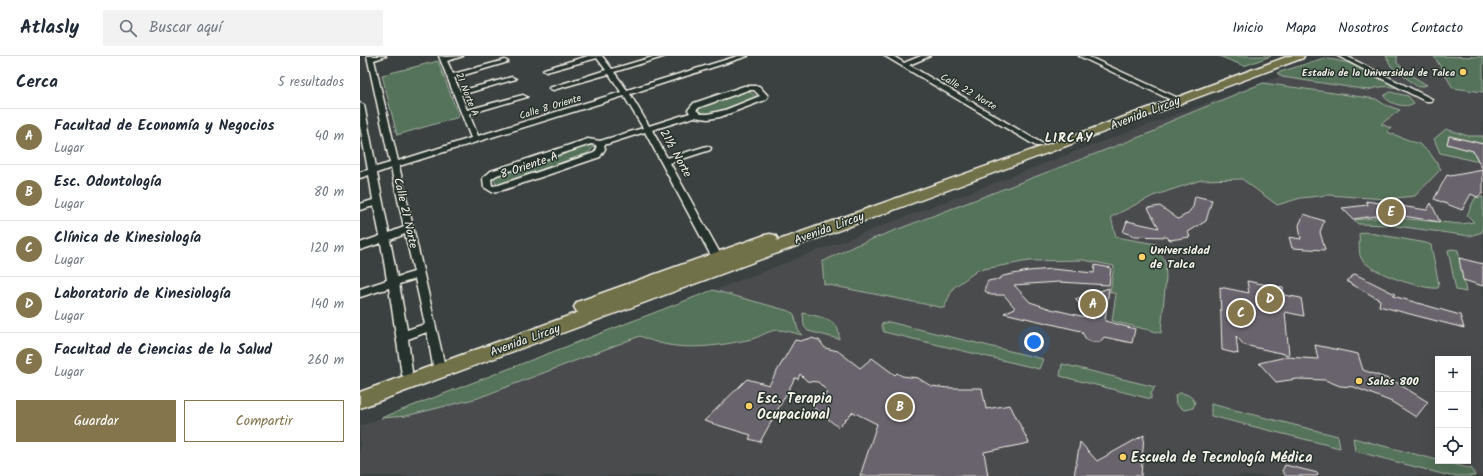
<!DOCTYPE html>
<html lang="es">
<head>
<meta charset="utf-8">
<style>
	body { margin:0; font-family:Kalam,sans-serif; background:#f2f2f3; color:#1f2937 }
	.controls { position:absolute; right:12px; bottom:12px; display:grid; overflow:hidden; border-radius:0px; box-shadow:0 4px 16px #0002 }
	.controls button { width:36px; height:36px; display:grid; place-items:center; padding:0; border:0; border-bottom:1px solid #e0e1e3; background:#fff; color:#1f2937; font:20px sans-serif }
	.you { position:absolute; left:674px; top:286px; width:14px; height:14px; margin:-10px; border:3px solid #fff; border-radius:50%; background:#1a73e8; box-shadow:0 0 0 6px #1a73e833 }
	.badge { display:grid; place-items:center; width:26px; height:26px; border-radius:50%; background:#84754c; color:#fff; font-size:13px; font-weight:700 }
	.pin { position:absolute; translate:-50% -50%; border:2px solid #fff; box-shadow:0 1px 4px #0006 }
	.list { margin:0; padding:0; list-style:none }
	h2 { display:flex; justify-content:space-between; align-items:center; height:52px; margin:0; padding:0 16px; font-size:17px }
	h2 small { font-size:13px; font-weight:400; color:#747a83 }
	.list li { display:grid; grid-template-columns:26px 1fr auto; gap:12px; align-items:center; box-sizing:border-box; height:56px; padding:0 16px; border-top:1px solid #e0e1e3 }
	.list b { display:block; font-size:15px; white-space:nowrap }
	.list p { margin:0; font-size:13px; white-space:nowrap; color:#747a83 }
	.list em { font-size:13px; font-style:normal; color:#747a83 }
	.actions { display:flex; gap:8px; padding:12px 16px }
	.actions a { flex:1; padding:9px 0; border:1px solid #84754c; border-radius:0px; text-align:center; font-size:14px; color:#84754c }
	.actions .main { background:#84754c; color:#fff }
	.icon { flex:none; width:22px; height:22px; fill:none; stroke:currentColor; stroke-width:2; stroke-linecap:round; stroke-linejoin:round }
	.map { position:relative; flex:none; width:1123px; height:420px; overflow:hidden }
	header { display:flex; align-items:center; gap:24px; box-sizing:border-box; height:56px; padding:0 20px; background:#fff; border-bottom:1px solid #e0e1e3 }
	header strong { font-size:19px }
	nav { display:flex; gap:22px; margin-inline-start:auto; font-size:14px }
	.search { width:280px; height:36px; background:#f2f2f3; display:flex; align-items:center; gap:10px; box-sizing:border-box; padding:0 14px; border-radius:0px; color:#747a83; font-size:15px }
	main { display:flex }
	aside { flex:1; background:#fff }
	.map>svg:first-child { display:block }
</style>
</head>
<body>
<header>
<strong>Atlasly</strong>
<div class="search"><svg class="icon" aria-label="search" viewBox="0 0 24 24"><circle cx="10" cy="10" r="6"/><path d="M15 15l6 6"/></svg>Buscar aquí</div>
<nav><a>Inicio</a><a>Mapa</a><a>Nosotros</a><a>Contacto</a></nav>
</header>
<main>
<aside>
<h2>Cerca<small>5 resultados</small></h2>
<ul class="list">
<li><span class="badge">A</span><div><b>Facultad de Economía y Negocios</b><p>Lugar</p></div><em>40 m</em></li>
<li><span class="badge">B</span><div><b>Esc. Odontología</b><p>Lugar</p></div><em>80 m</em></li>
<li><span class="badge">C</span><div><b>Clínica de Kinesiología</b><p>Lugar</p></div><em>120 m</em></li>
<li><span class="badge">D</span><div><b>Laboratorio de Kinesiología</b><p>Lugar</p></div><em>140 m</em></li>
<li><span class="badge">E</span><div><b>Facultad de Ciencias de la Salud</b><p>Lugar</p></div><em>260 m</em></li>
</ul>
<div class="actions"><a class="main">Guardar</a><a>Compartir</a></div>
</aside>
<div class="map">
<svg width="1123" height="420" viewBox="0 0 1123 420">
	<rect width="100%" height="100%" fill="#3a4140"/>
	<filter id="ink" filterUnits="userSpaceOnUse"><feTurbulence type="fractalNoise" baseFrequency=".025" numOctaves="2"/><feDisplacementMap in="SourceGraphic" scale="8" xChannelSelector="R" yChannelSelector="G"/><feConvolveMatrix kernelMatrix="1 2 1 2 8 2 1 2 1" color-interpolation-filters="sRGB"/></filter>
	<g filter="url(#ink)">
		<path fill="#484b4e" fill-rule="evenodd" d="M979,0H1123V420H0V370L722,93L920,20ZM1078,303H1108V405H1078Z"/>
		<g fill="#55725a" stroke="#a4b2a1">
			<path d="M859,0H911L884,10Z"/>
			<path d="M1026,0H1037V7L1052,20L1067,29L1058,31L1031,10Z"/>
			<path d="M1074,0L1123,1V36L1093,32Z"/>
			<path d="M964,2L989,7L1040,32C1028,30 1019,30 1008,34L922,21L917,17Z"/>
			<path d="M78,5L99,61L37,79L22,19Z"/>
			<path d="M903,27L1016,43L1025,49L1040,54L1021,68L1031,72L1027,76L1059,88L1069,96L1081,113L1055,140L1025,143L968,139L941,142L917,149L882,123L841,124L793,140L751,161L756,181L796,188L805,205L806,221L801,277L752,265L756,238L750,236L754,210L724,204L669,205L618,214L593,232L584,252L464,228L462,206L494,190L795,75L804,68Z"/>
			<path d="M388,34L398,42L348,58L336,56L340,49Z"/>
			<path d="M1030,36L1048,40L1054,47C1046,53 1029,48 1024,40Z"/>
			<path d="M1086,73L1108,80H1123V88L1089,80L1087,88L1113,95L1118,105L1123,107L1080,97L1074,83Z"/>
			<path d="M236,89L228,97L137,129L131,120L220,90Z"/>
			<path d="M1123,141V173L1122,176L1110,180L1029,169L998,168L994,164L1027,161L1101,168L1114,166L1107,159L1115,142Z"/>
			<path d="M1004,176L1066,187L1071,189L1079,229L1078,232C1063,234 1008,216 1001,202C998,196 1000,185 999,178Z"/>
			<path d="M1092,193L1098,194L1106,236L1096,234L1088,194Z"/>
			<path d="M353,234L429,255L434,258L438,274L442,279C434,277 425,274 418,274C409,274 400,281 392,283C354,291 316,297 280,280L118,342L46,360L21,362Z"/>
			<path d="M443,257C459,261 481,262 479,283L448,275L444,270Z"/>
			<path d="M529,266L683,303L679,313L524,276L521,268Z"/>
			<path d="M702,308L795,331L791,338V343L700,320Z"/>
			<path d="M819,337C826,337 832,340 835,347L833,352L824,354L816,348L815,340Z"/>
			<path d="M851,348L978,380L980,392L851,360Z"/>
			<path d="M993,382L1112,413L1115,420H1090L995,395Z"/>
		</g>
		<g fill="#69636d" stroke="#f4f1e8">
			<path d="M1089,80L1123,88V137L1117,141L1111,138L1102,154L1074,143L1087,119L1090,120L1123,114L1113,95L1087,88Z"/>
			<path d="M835,140L852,144L846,165L828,176L830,181L810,184L807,181L775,180L763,176L767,165L799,172L788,152L800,150L818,163L827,158L833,151Z"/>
			<path d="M1006,145L1067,154L1071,147L1080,166L1031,158L993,163L982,152L1008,149Z"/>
			<path d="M944,158L964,165L960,176L965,194L932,192L929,181L941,183L939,169Z"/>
			<path d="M1099,202L1123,208V230L1103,224Z"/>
			<path d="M735,209L751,212L749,229L699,226L654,229L670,246L691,253L734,263L715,243L749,232L745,265L775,273L772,287L744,281L740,286H732L726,283L721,275L644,257L655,252L644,239H631L625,235V231L628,225L639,223L643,220L668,215L692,213L734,217Z"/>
			<path d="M995,218L1035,238L1033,240L1100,259L1104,272L1019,250L1020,244L986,225Z"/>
			<path d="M887,225L923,232L924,239L941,242L944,260L925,256L929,299L884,289L876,280L878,298L862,294L860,231L889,237Z"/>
			<path d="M451,282L459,284L465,292L478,295L500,312L512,302L535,319L537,317L542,320L558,322L571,330L588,332H622L626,353L650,349L669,387L624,396L628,420H500L517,368L493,356L478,371L452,350L468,336L458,326L447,325L440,318L438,323L435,322L400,386L389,383L391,379L344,365L387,323L409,329L435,284L440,285Z"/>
			<path d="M955,289L998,298L1003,314L1034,325L1068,346L1056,361L1032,346L994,331L980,330L965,324L937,323L916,326L899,307L926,301L958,303Z"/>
			<path d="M784,379L781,420H714L720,386L737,405Z"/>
			<path d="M925,409L958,417L957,420H926L922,415Z"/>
		</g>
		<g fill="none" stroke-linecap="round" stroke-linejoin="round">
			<g stroke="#f4f1e8" stroke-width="3">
				<g id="street">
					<path d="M7,0H26L14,4L38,105L111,82L79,0L86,1L103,0L87,5L93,18L145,4L148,6L94,22L100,35L152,21L156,23L101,39L107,54L163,39L167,41L109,58L118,80L261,36L249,18L193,34L189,32L246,14L237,2L186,16L183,14L184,13L228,0H242L252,13L296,0H306L254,16L267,34L378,0H388L270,38L289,70L330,57L328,54L334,47L384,30H399L408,40L405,44L360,61L348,63L334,61L292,74L307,102L347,90L351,92L350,94L310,107L366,208L365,211H357L285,76L244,89L245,93L240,101L143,134L132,136L124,131L123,122L131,115L228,83L240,85L283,72L264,40L39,110L86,315L84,318L80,320L76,318L74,315L67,276L48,283L52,316L50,319L46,321L42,319L29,232L0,241V233L27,224L21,187L0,194V187L20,180L14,150L0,154V148L13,144L9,119L0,122V116L8,114L0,70V47L4,49L16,111L30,107ZM388,34H394L400,40L365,54L348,58H341L336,54L340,51ZM231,88L236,89L237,93L234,97L139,129L132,130L131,123L137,119ZM31,112L44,171L29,177L17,117ZM45,178L54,216L37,221L30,184ZM55,223L65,268L47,274L39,228Z"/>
					<path d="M525,0H533L544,7L561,0H570L549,9L683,88L682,90H676Z"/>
					<path d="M719,0H727L816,41L815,43H809Z"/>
					<path d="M978,0H986L1072,43L1071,45H1065Z"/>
				</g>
			</g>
			<g stroke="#f4f1e8" stroke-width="3">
				<path id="primary" d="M929,0H944L943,2L0,352V336L219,256H217L214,251L217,246L405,179L410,178L415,179L418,183L416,185L726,75Z"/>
			</g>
			<use href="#street" fill="#26332d" fill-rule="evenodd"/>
			<use href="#primary" fill="#6f704a" fill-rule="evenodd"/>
		</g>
	</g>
	<g fill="#ffd166" stroke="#26332d" stroke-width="1.5">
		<circle cx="1103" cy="16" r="4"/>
		<circle cx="782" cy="201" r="4"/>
		<circle cx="999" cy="325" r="4"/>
		<circle cx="389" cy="350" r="4"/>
		<circle cx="763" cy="401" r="4"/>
	</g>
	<g text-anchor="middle" stroke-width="3" stroke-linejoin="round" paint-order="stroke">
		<g font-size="10" font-weight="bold" fill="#f4f1e8" stroke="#26332d" text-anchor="end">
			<text x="1095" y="20">Estadio de la Universidad de Talca</text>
		</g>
		<g font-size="10" fill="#f4f1e8" stroke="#26332d">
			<text transform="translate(609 35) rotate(30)" y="4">Calle 22 Norte</text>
			<text transform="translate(108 38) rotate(68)" y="4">21 Norte A</text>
			<text transform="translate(190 50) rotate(-17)" y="4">Calle 8 Oriente</text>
		</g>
		<g font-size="12" fill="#f4f1e8" stroke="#26332d">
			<text transform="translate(785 57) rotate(-21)" y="4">Avenida Lircay</text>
			<text transform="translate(316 97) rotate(61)" y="4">21½ Norte</text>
			<text transform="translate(169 109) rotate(-19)" y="4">8 Oriente A</text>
			<text transform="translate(46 157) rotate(77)" y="4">Calle 21 Norte</text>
			<text transform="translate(469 172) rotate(-20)" y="4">Avenida Lircay</text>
			<text transform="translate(165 284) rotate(-20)" y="4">Avenida Lircay</text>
		</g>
		<g font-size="12" font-weight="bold" fill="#f4f1e8" stroke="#26332d" text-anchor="start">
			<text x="790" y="198">Universidad<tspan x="790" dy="14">de Talca</tspan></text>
			<text x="1007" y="329">Salas 800</text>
		</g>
		<g font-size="13" font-weight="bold" letter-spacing="1" fill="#f4f1e8" stroke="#26332d">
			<text x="709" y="86">LIRCAY</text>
		</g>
		<g font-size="14" font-weight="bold" fill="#f4f1e8" stroke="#26332d" text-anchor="start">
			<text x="397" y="347">Esc. Terapia<tspan x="397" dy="16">Ocupacional</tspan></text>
			<text x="771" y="406">Escuela de Tecnología Médica</text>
		</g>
	</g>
</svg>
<div class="controls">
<button>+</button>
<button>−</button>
<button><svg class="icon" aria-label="locate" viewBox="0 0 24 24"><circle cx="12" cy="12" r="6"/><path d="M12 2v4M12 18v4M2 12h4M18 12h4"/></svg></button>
</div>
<div class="you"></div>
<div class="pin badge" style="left:733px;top:248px">A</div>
<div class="pin badge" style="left:540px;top:351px">B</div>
<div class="pin badge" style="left:881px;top:257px">C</div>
<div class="pin badge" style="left:910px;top:243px">D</div>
<div class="pin badge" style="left:1031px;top:156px">E</div>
</div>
</main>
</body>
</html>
